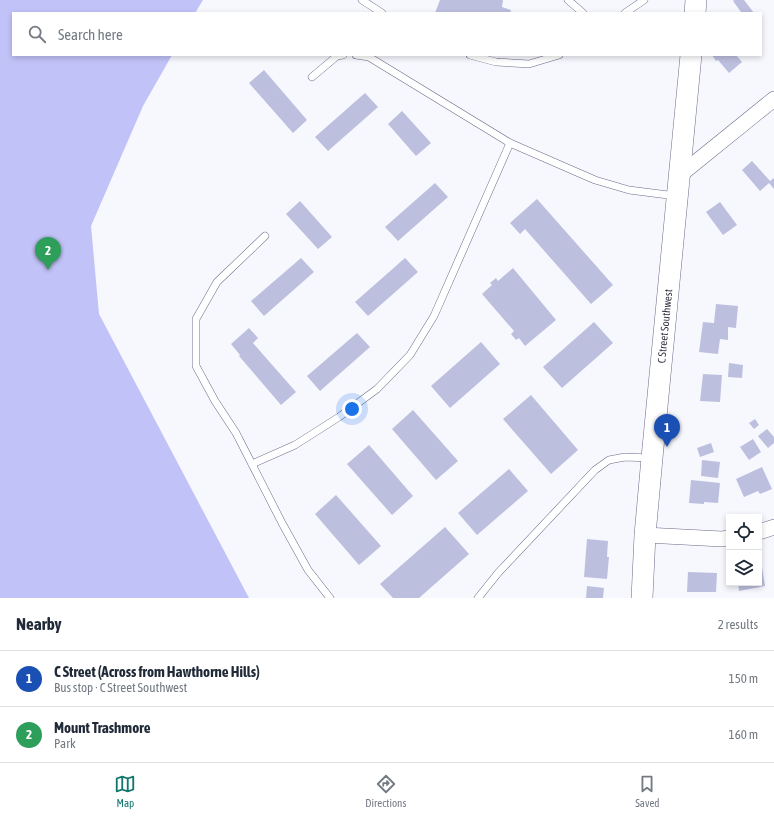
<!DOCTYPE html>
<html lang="en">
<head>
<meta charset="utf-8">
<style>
	body { margin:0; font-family:"Asap Condensed",sans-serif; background:#f6f6f7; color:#1f2937 }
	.controls { position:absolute; right:12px; bottom:12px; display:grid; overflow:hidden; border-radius:0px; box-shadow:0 2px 6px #0003 }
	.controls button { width:36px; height:36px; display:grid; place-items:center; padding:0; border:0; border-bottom:1px solid #e0e1e3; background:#fff; color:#1f2937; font:20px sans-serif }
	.you { position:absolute; left:352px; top:409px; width:14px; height:14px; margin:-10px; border:3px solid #fff; border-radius:50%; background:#1a73e8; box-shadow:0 0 0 6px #1a73e833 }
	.badge { display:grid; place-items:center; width:26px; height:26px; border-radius:50%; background:#0f766e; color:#fff; font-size:13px; font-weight:700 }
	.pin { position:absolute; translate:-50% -33px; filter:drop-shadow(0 1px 2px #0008) }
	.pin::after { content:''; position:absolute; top:21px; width:14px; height:12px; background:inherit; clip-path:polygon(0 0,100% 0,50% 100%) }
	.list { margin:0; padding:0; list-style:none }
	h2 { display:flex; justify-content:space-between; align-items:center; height:52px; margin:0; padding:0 16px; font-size:17px }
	h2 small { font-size:13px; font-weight:400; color:#747a83 }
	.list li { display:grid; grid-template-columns:26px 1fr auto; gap:12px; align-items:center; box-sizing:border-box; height:56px; padding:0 16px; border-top:1px solid #e0e1e3 }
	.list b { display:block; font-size:15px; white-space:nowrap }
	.list p { margin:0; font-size:13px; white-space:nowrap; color:#747a83 }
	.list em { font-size:13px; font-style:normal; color:#747a83 }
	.icon { flex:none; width:22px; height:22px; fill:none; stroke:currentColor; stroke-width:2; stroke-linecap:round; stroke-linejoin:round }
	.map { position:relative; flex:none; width:774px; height:598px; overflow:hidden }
	.search { position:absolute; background:#fff; box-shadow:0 2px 6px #0003; left:12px; right:12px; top:12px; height:44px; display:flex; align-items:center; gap:10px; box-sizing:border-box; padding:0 14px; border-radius:0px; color:#747a83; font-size:15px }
	.sheet { height:164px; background:#fff }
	nav { display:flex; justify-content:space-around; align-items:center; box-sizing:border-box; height:56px; border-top:1px solid #e0e1e3; background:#fff; font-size:11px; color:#747a83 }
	nav a { display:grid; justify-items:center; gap:2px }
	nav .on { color:#0f766e }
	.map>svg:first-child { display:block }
</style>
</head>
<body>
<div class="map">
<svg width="774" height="598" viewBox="0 0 774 598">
	<rect width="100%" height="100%" fill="#f7f7fe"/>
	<path fill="#c1c2f7" d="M0,0H203L195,13H13V55H172L143,106L91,226L99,314L249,598H0Z"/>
	<g fill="#bdbfdf">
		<path d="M440,0H503L502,7L511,10L510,13H435Z"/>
		<path d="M734,0H744L754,13H739L741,12L733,1Z"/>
		<path d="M712,55H736L742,62L729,73L718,60L716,61Z"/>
		<path d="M264,70L307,120L293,133L249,83Z"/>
		<path d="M365,93L378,107L328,151L315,137Z"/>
		<path d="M402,111L431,143L416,156L388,124Z"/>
		<path d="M752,161L770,181L774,178V189L769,183L760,191L742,170Z"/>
		<path d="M435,183L448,197L398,241L385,227Z"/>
		<path d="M537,199L613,285L591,304L525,229L520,234L510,223Z"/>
		<path d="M300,201L332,237L318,249L286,214Z"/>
		<path d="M720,202L737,225L723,235L706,212Z"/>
		<path d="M301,258L314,272L264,316L251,301Z"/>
		<path d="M405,258L418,272L368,316L355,302Z"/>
		<path d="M513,268L556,320L525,346L519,338L516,340L511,334L514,331L482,294L492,285L490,283L496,278L498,281Z"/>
		<path d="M716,304L738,306L736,328L728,327V340L720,339L718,354L699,352L703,322L714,323Z"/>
		<path d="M594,322L613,343L562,388L543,367Z"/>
		<path d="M249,328L258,338L253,343L296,392L281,405L239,356L240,355L231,344Z"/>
		<path d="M357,333L370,347L320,391L307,376Z"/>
		<path d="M481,342L500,364L450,408L431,386Z"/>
		<path d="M729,363L743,365L742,378L728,377Z"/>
		<path d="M703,374L722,375L720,402L700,401Z"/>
		<path d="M531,395L578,450L551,474L503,419Z"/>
		<path d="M413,410L458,461L436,480L392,429Z"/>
		<path d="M755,419L759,425L754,429L749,423Z"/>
		<path d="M767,429L774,437V443L768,448L758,436Z"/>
		<path d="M753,439L761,452L749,460L740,447Z"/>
		<path d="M711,443L714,452L700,457L697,448Z"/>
		<path d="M369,445L413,496L392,515L347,464Z"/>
		<path d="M702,460L720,462L718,478L701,476Z"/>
		<path d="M762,467L772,489L760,494L758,491L744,497L736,479Z"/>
		<path d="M509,469L528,491L477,535L458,513Z"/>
		<path d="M691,480L720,483L718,503L704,502V504L689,503Z"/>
		<path d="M336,495L381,546L359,565L315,514Z"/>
		<path d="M445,527L469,554L419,598H393L380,584Z"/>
		<path d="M587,539L608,541L607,557H609L607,579L584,577Z"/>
		<path d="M759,567H762L765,586L739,591L738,583H759Z"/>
		<path d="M688,572L717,573L716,592H687Z"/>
		<path d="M587,586L604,588L603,598H586Z"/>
	</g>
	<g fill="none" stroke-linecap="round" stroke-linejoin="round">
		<g stroke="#6a6b88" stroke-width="8">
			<g id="service">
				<path d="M362,0L382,13"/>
				<path d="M568,0L583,13"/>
				<path d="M625,13L644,0"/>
				<path d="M356,55L369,57L510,143L595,180L629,190L676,196"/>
				<path d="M470,55L496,62L529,64L559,55"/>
				<path d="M312,77L337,56L343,55"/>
				<path d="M265,236L217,282L196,319V366L215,401L236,433L282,523L308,570L330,598"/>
				<path d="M252,464L295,445L339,417L377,389L410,355L434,316L510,143"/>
				<path d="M478,598L498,573L595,470L609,460L625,457L650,458"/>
			</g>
		</g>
		<g stroke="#6a6b88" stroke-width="16">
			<g id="minor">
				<path d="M680,175L774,99"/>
				<path d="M759,532L774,527"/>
				<path d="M645,535L722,539L729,538"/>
			</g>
		</g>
		<g stroke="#6a6b88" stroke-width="22">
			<g id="secondary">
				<path d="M695,13L696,0"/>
				<path id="s1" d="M642,598L645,535L652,458L691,55"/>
			</g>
		</g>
		<use href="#service" stroke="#fff" stroke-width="7"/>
		<use href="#minor" stroke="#fff" stroke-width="15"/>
		<use href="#secondary" stroke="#fff" stroke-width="21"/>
	</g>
	<g text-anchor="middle" stroke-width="3.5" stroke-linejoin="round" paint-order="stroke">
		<g font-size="11" fill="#373744" stroke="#fff">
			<text dy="4" stroke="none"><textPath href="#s1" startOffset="273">C Street Southwest</textPath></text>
		</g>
	</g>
</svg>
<div class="controls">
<button><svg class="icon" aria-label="locate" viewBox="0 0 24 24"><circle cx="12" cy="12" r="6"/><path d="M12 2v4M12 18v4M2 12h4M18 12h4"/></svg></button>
<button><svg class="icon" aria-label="layers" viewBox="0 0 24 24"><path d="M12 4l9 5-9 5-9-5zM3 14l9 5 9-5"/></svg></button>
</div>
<div class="you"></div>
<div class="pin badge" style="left:667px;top:447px;background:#1a4fb4">1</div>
<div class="pin badge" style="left:48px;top:270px;background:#2e9e5b">2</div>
<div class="search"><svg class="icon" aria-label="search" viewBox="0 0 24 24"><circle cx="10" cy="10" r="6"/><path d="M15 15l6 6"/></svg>Search here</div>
</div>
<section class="sheet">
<h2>Nearby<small>2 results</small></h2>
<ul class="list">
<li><span class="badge" style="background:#1a4fb4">1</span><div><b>C Street (Across from Hawthorne Hills)</b><p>Bus stop · C Street Southwest</p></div><em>150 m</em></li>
<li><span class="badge" style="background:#2e9e5b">2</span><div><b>Mount Trashmore</b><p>Park</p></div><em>160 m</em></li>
</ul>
</section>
<nav>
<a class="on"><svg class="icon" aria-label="map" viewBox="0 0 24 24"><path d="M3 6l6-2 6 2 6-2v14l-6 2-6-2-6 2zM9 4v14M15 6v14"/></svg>Map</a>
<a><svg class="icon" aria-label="directions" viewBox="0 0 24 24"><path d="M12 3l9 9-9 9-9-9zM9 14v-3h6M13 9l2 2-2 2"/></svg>Directions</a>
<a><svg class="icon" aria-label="saved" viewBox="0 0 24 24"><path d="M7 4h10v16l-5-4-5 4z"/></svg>Saved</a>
</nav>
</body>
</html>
